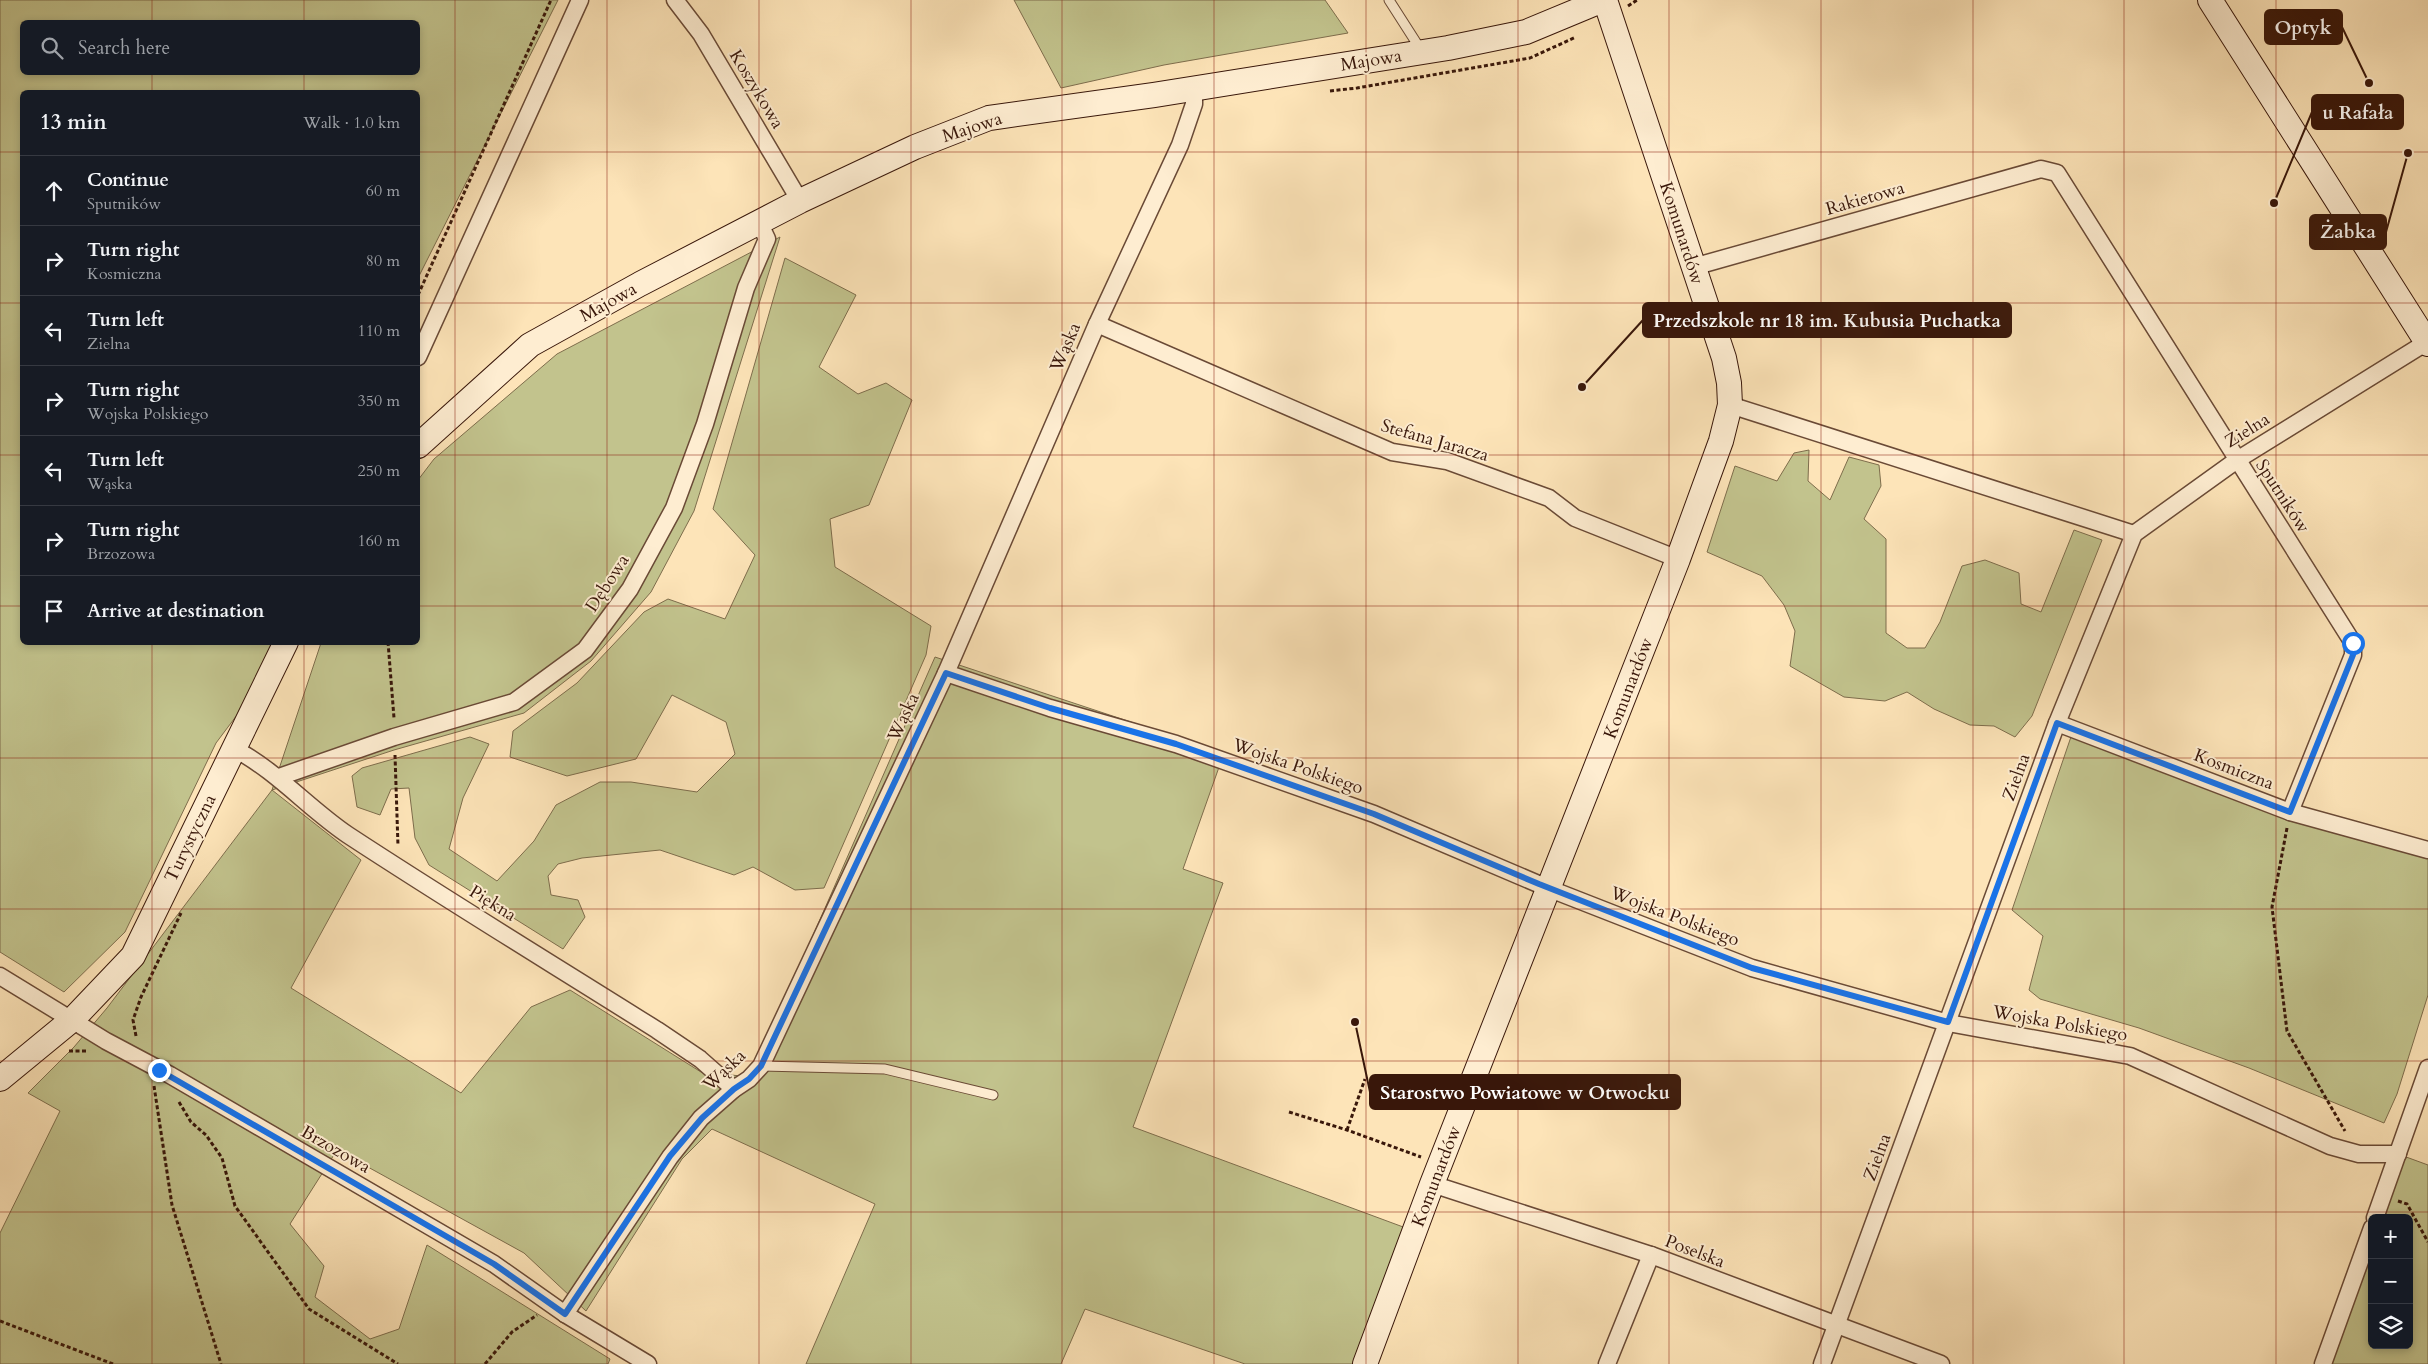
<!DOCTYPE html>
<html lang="en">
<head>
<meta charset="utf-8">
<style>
	body { margin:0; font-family:Cardo,serif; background:#20242c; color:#f1f3f6 }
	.controls { position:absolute; right:15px; bottom:15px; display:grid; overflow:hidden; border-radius:8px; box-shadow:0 2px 8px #0003 }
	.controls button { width:45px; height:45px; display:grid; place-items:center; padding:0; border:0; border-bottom:1px solid #363941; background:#171b24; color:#f1f3f6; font:25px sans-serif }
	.stop { position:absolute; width:15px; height:15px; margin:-11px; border:4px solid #1a73e8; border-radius:50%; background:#fff }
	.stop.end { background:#1a73e8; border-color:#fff; box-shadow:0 1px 5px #0008 }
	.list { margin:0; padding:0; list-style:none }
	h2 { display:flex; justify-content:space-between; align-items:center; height:65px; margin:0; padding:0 20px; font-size:21px }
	h2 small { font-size:16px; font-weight:400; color:#9ea1a6 }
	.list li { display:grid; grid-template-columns:32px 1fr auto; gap:15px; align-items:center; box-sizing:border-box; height:70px; padding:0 20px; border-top:1px solid #363941 }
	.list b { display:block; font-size:19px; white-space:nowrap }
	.list p { margin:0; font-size:16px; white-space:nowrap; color:#9ea1a6 }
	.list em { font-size:16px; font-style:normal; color:#9ea1a6 }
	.icon { flex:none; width:28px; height:28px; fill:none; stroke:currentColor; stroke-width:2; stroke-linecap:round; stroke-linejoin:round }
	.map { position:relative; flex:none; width:2428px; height:1364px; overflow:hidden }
	.search { position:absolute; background:#171b24; box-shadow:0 2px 8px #0003; left:20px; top:20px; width:400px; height:55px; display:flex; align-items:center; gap:12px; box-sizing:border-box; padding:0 18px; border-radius:8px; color:#9ea1a6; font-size:19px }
	.panel { position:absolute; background:#171b24; box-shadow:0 2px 8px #0003; left:20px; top:90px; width:400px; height:555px; border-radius:8px }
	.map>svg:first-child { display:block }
</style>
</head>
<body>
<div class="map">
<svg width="2428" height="1364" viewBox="0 0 2428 1364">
	<rect width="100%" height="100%" fill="#fde4b8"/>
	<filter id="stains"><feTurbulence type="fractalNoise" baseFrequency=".004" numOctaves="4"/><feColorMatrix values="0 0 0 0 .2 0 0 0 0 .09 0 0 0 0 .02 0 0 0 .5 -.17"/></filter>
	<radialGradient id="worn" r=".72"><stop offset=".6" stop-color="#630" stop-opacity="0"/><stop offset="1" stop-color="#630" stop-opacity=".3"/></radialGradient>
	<g fill="#c2c38d" stroke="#7e6d4c" fill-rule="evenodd">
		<path d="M0,0H558L418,278V92H22V642L291,643L216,743L125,932L64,992L0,952ZM22,22H418V72H22Z"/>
		<path d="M1014,0H1325L1348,33L1164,65L1061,88Z"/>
		<path d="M780,237L694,511L651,592L591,661L524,713L394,750L272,790L361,860L291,988L461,1093L531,1007L570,990L701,1072L751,1077L935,657L1224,753L1183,869L1223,883L1133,1127L1414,1231L1370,1364H1245L1085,1309L1061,1364H806L875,1204L712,1129L682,1159L586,1311L524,1253L337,1150L290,1224L324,1266L315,1297L370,1339L399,1329L427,1245L610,1359L608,1364H0V1233L60,1111L28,1093L74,1047L107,1008L272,790L321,643L418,642V480L434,459L557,354Z"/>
		<path d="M785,258L856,295L819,367L858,394L886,383L912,400L869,505L830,519L835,567L931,626L926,655L824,888L795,890L753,867L734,875L660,850L582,858L558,864L548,876L551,895L578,900L585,917L563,949L429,865L415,838L409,788L391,789L380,815L357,807L352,776L362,768L470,737L489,744L463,798L449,849L497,881L534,841L556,805L600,782H631L697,792L735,754L726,722L672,695L636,759L567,776L510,757L513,731L577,683L644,612L668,599L725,619L755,555L713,509Z"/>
		<path d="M1809,450L1808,481L1830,500L1849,457L1879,465L1881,486L1864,519L1886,539V633L1907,648H1925L1940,622L1962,566L1985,560L2019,573L2021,604L2041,612L2074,530L2102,540L2032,716L2015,737L1994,726L1970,725L1934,709L1907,692L1885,701L1844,697L1790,666L1795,631L1784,605L1762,576L1707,552L1735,466L1777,481L1794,453Z"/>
		<path d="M2075,725L2428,853V995L2397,1094L2384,1123L2249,1068L2139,1028L2040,999L2029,990L2043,936L2012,910Z"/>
		<path d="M2398,1154L2428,1165V1364H2323L2372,1228V1345H2409V1218H2375Z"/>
	</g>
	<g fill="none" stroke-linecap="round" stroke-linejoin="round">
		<g stroke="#6a4a36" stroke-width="11">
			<g id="lane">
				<path d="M1389,0L1421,50"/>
				<path d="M761,1066L885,1069L993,1095"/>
			</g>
		</g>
		<g stroke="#6a4a36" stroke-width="19">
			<g id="street">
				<path d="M675,0L701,34L800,201"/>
				<path d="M1693,267L2041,169L2057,173L2353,643V655L2290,812"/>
				<path d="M1097,324L1392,452L1447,461L1549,498L1575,518L1678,559"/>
				<path d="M418,357L580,0"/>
				<path d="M1730,405L2134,534"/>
				<path d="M946,673L1050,708L1176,744L1374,814L1550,889L1752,968L1948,1023L2130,1056L2330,1146L2359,1154H2398"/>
				<path d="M2057,723L2290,812L2428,850"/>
				<path d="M233,748C277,771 308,808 348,835C450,902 554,965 657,1030L700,1059L734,1089"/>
				<path d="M279,777L394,737L514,702L585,650L630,589L674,508L705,424L746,288L767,239L759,222"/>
				<path d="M0,976L106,1041L170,1075L494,1264L565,1314L648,1364"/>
				<path d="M1432,1184L1651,1255L1941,1364"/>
				<path d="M2375,1218L2428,1068"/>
				<path d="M565,1314L670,1157L701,1118L734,1089L749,1079L761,1066L946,673L1097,324L1180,145L1194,104V89"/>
				<path d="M1607,1364L1651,1255"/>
				<path d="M1822,1364L2057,723L2134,534L2237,460L2427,342"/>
				<path d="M2323,1364L2372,1228"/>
			</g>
		</g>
		<g stroke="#39170a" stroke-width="26">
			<g id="secondary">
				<path d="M2210,0L2428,344"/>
				<path d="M418,446L530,345L640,284L800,201L915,147L989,118L1154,95L1448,48L1526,32L1603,0"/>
				<path d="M0,1079L73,1019L133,956L286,642"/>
				<path d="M1365,1364L1432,1184L1678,559L1721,441L1730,405L1729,383L1724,358L1605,0"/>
			</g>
		</g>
		<g stroke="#39170a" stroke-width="3" stroke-dasharray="4 2.5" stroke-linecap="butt">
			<path d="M1628,6L1637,0"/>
			<path d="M1330,91L1357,88L1530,58L1576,37"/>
			<path d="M418,295L551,0"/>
			<path d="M388,642L394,718"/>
			<path d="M395,755L398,846"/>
			<path d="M2287,828L2272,907L2287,1031L2345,1131"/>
			<path d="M136,1036L133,1020L141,997L181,913"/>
			<path d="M69,1051H87"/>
			<path d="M154,1086L172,1205L221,1364"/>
			<path d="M179,1102L191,1122L206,1135L222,1158L235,1206L309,1309L398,1364"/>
			<path d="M1289,1112L1347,1130L1421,1157"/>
			<path d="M1347,1130L1365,1079"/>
			<path d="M2398,1201L2407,1204L2428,1242"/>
			<path d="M0,1321L113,1364"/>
			<path d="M485,1364L512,1332L537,1315"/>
		</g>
		<use href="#lane" stroke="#feedd1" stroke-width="9"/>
		<use href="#street" stroke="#feedd1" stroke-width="16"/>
		<use href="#secondary" stroke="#feedd1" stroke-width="24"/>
	</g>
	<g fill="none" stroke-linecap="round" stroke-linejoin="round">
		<path stroke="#1a73e8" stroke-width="6" d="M159,1070L494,1264L565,1314L670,1156L702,1118L734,1089L749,1079L761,1066L946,673L1050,708L1176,744L1374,814L1539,884L1752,968L1948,1022L2057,723L2290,812L2353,655V643"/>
	</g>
	<path fill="none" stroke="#8f2418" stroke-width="1" stroke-opacity="0.55" d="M152,0V22M304,0V22M455,0V1364M607,0V1364M759,0V1364M911,0V1364M1062,0V1364M1214,0V1364M1366,0V1364M1518,0V1364M1669,0V1364M1821,0V1364M1973,0V1364M2124,0V1364M2276,0V1364M152,72V92M304,72V92M0,152H22M418,152H2428M0,303H22M418,303H2428M0,455H22M418,455H2428M0,606H22M418,606H2428M152,642V1364M304,642V1364M0,758H2428M0,909H2428M0,1061H2428M0,1212H2428"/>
	<g text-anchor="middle" stroke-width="4" stroke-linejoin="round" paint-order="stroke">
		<g font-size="18" fill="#39170a" stroke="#feedd1">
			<text transform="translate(1371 60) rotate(-9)" y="6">Majowa</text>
			<text transform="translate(757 89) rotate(59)" y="6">Koszykowa</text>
			<text transform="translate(972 127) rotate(-18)" y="6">Majowa</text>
			<text transform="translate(1865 198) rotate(-16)" y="6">Rakietowa</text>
			<text transform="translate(1682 233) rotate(72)" y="6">Komunardów</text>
			<text transform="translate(608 302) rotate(-29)" y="6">Majowa</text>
			<text transform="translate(1065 347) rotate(-67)" y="6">Wąska</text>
			<text transform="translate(2247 430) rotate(-32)" y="6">Zielna</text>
			<text transform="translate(1435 440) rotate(16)" y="6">Stefana Jaracza</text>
			<text transform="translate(2283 496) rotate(57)" y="6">Sputników</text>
			<text transform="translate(607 583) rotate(-57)" y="6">Dębowa</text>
			<text transform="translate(1628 688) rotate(-69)" y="6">Komunardów</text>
			<text transform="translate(903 717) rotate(-65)" y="6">Wąska</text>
			<text transform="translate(1298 766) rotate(19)" y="6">Wojska Polskiego</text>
			<text transform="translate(2234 769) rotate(21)" y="6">Kosmiczna</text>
			<text transform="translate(2016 777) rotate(-70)" y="6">Zielna</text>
			<text transform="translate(190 838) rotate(-64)" y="6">Turystyczna</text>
			<text transform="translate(493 903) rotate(32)" y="6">Piękna</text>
			<text transform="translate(1675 916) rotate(21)" y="6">Wojska Polskiego</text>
			<text transform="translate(2060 1023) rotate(10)" y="6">Wojska Polskiego</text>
			<text transform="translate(724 1070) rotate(-43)" y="6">Wąska</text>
			<text transform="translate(336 1149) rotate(30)" y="6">Brzozowa</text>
			<text transform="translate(1877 1157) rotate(-70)" y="6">Zielna</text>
			<text transform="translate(1436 1176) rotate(-69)" y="6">Komunardów</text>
			<text transform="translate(1695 1251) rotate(21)" y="6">Poselska</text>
		</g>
	</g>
	<path fill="none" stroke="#39170a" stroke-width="2" d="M2369 83L2342 27M2274 203L2312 112M2408 153L2386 232M1582 387L1643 320M1355 1022L1370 1092"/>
	<g fill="#39170a" stroke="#feedd1" stroke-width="2">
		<circle cx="2369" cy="83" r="5"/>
		<circle cx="2274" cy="203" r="5"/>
		<circle cx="2408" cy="153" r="5"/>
		<circle cx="1582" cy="387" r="5"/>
		<circle cx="1355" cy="1022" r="5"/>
	</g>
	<g fill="#39170a" stroke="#39170a" stroke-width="2">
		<rect x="2265" y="10" width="77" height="34" rx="5"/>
		<rect x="2312" y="95" width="91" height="34" rx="5"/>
		<rect x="2310" y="215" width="76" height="34" rx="5"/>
		<rect x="1643" y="303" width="368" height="34" rx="5"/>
		<rect x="1370" y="1075" width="310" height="34" rx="5"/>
	</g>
	<g font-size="19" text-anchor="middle" font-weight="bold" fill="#fff">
		<text x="2303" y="34">Optyk</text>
		<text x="2358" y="119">u Rafała</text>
		<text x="2348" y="238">Żabka</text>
		<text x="1827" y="327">Przedszkole nr 18 im. Kubusia Puchatka</text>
		<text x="1525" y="1099">Starostwo Powiatowe w Otwocku</text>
	</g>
	<rect width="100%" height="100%" filter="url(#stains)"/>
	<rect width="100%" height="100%" fill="url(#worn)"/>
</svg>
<div class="controls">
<button>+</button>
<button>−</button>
<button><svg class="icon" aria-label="layers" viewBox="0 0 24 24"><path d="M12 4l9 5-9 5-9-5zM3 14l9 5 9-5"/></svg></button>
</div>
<div class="stop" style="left:2353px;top:643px"></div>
<div class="stop end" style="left:159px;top:1070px"></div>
<div class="search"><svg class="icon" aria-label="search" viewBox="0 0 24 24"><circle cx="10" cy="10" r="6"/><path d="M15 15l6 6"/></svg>Search here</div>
<section class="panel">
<h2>13 min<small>Walk · 1.0 km</small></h2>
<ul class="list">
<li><svg class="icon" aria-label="ahead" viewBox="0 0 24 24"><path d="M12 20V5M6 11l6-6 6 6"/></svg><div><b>Continue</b><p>Sputników</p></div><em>60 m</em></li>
<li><svg class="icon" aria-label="right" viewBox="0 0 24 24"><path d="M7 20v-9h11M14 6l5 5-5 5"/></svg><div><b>Turn right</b><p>Kosmiczna</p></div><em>80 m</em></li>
<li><svg class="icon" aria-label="left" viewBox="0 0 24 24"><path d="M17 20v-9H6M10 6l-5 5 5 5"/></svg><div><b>Turn left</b><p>Zielna</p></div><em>110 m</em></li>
<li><svg class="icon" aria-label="right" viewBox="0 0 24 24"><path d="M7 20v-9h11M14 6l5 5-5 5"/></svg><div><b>Turn right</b><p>Wojska Polskiego</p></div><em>350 m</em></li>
<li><svg class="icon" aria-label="left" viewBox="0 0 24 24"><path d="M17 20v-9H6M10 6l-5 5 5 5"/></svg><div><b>Turn left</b><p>Wąska</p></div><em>250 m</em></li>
<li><svg class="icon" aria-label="right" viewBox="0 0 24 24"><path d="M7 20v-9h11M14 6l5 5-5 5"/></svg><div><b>Turn right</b><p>Brzozowa</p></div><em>160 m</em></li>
<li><svg class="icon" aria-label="arrive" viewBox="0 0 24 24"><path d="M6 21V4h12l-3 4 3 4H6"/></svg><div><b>Arrive at destination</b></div></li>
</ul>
</section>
</div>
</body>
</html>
